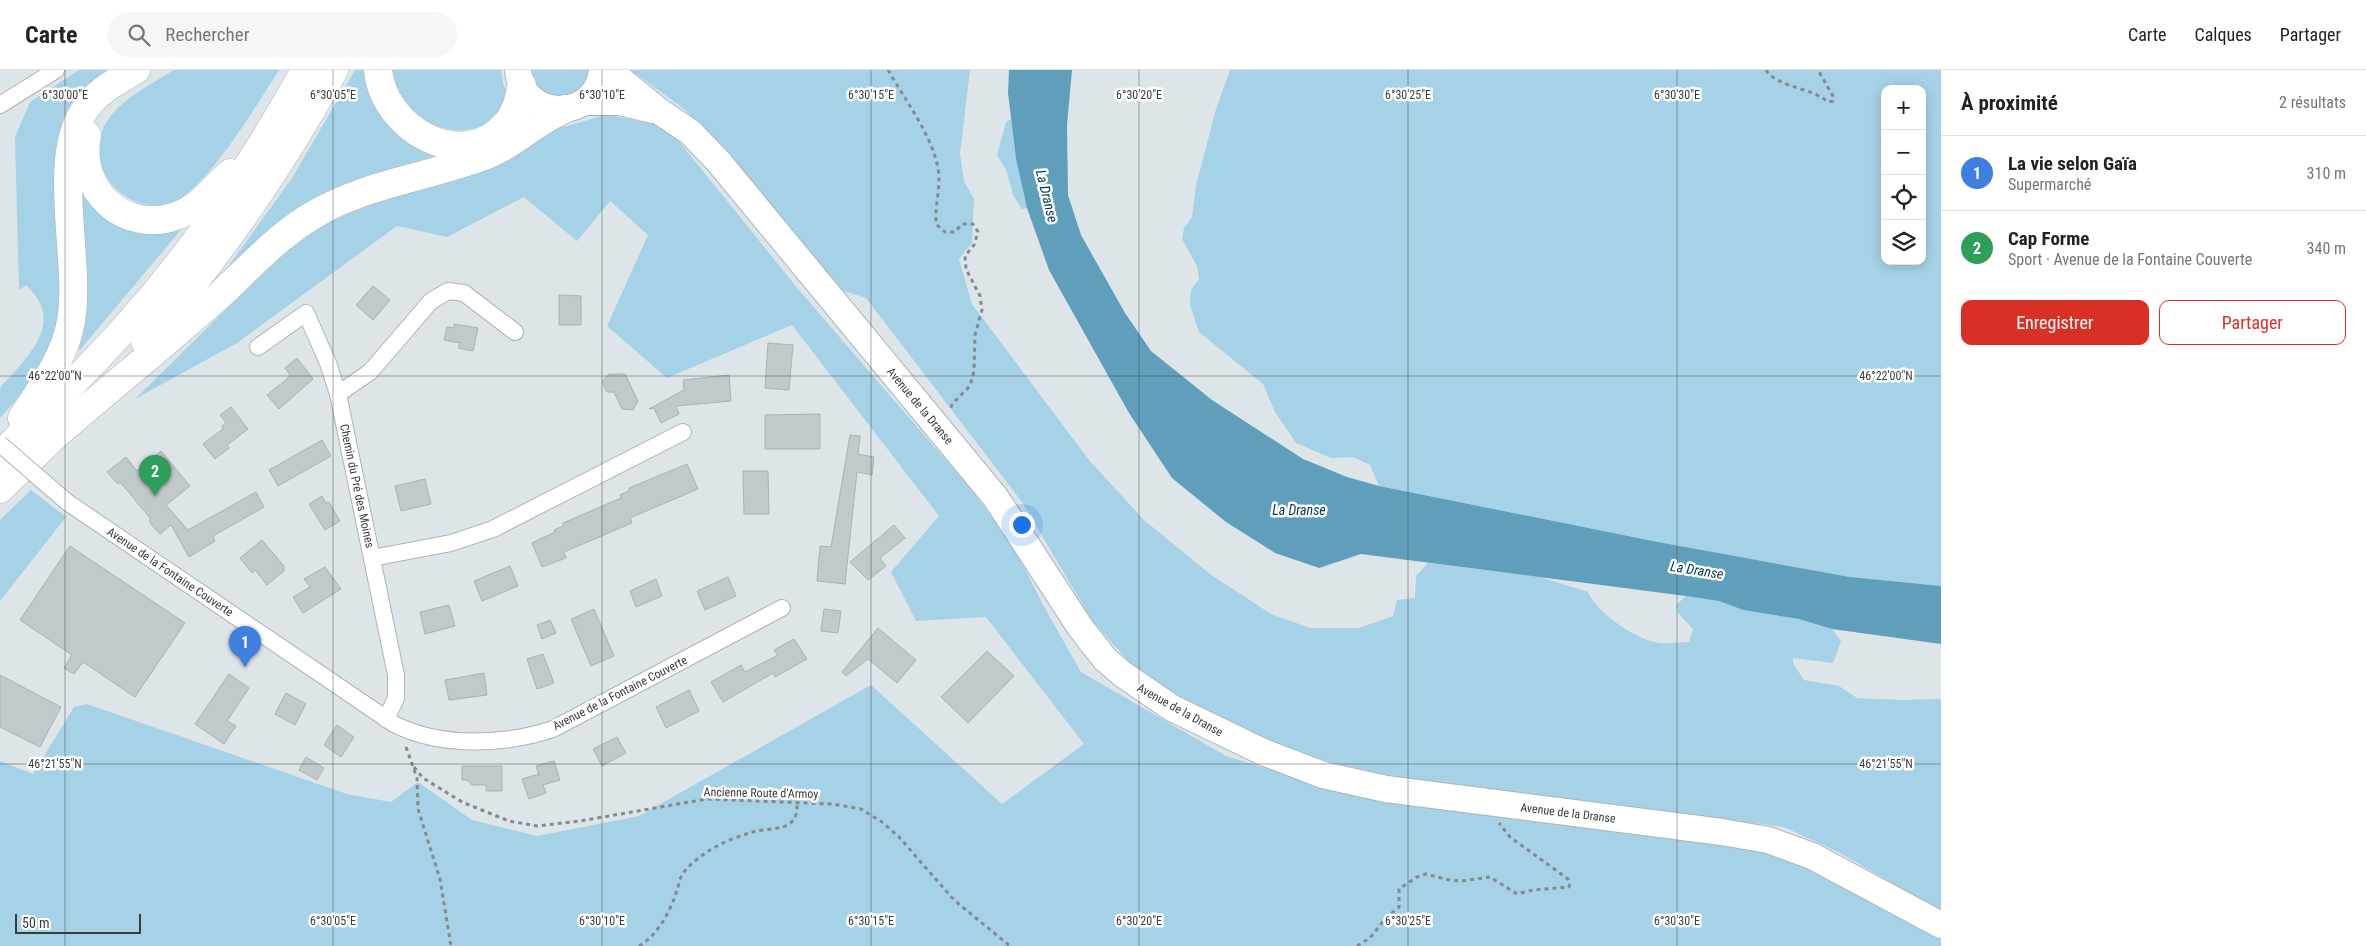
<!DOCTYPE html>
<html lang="fr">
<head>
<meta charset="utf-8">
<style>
	body { margin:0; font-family:"Roboto Condensed",sans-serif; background:#f6f6f6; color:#222 }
	.controls { position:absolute; right:15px; top:15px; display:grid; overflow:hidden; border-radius:10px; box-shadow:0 2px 12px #0003 }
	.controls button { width:45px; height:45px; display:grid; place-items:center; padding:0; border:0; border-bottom:1px solid #e0e0e0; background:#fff; color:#222; font:25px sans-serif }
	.scale { position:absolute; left:15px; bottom:12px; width:126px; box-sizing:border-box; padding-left:5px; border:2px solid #393c3e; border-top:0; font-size:14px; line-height:18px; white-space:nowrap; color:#393c3e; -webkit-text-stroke:4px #fff; paint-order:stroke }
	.you { position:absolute; left:1021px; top:454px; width:18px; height:18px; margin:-12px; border:4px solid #fff; border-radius:50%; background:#1a73e8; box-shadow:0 0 0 8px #1a73e833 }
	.badge { display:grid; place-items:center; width:32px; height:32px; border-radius:50%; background:#d93025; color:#fff; font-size:16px; font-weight:700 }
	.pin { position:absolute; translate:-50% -41px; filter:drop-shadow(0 1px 2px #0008) }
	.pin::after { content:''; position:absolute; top:26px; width:18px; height:15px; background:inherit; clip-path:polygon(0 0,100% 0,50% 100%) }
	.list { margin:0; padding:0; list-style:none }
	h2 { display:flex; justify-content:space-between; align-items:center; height:65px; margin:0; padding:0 20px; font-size:21px }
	h2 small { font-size:16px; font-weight:400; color:#767676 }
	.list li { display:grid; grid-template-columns:32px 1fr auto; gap:15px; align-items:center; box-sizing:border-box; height:75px; padding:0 20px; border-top:1px solid #e0e0e0 }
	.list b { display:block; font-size:19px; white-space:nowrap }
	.list p { margin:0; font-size:16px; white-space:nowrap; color:#767676 }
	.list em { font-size:16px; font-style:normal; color:#767676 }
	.actions { display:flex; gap:10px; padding:15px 20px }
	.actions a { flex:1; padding:11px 0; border:1px solid #d93025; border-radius:10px; text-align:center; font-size:18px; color:#d93025 }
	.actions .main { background:#d93025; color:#fff }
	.icon { flex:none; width:28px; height:28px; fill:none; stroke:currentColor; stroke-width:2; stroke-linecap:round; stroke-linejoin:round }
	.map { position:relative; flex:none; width:1941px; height:876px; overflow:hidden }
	header { display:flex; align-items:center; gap:30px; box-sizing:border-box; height:70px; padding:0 25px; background:#fff; border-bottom:1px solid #e0e0e0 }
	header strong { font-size:24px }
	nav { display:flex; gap:28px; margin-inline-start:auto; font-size:18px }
	.search { width:350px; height:45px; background:#f6f6f6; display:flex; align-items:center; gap:12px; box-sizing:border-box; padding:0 18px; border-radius:28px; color:#767676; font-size:19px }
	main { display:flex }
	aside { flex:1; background:#fff }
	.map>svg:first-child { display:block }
</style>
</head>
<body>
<header>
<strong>Carte</strong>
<div class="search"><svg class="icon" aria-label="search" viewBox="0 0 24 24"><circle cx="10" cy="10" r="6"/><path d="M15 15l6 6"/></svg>Rechercher</div>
<nav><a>Carte</a><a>Calques</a><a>Partager</a></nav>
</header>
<main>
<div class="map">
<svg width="1941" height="876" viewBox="0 0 1941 876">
	<rect width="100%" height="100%" fill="#dde5e9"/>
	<g fill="#a6d2e7" fill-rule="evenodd">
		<path d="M79,0H107C72,24 61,43 56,86C59,137 69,207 60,257C54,290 22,324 0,348C0,339 0,329 0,320C1,315 8,309 12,305C37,276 61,248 26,215L19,220L15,67L30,32Z"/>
		<path d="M174,0H279C256,36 216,104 182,127C138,156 81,104 104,57C116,31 151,15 174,0Z"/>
		<path d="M355,0H370L451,83L386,108L207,226L292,108Z"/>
		<path d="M393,0H501L503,14L510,29L508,39C500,44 491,52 482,56C441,72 398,41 393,0Z"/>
		<path d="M529,0H591C586,23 556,38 537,18C533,14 531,5 529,0Z"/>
		<path d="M631,0H970L960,84L964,111L974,129L972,173L959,189L972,234L1089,390L1144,450L1210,504L1271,544L1310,558H1359L1393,546L1397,530L1415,528L1416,506L1428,493L1540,507L1588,522C1596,542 1634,568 1655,572C1665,575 1679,572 1689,572L1693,559L1678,543L1676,535L1686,526L1719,531L1743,540L1799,549L1832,559L1841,571L1833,593L1793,588V593L1804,610L1839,616L1857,628L1901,630L1941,629V841L1840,783L1784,757L1465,717L1382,704L1318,689L1257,666L1171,622L1132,595L1093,552L1022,432L866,228L844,221L834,213L720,73L684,39Z"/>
		<path d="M1230,0H1941V516L1850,507L1658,472L1379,416L1370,395L1353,387L1331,388L1296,373L1275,342L1263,314L1199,262L1190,235L1191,220L1199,209L1197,196L1182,169L1184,158L1192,147L1196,115L1216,39ZM1885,19H1922V191H1885Z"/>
		<path d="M602,46H614L660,55L677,69L798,219L969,417L1012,473L1043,535L1081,602L1226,686L1268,699L1393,729L1677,765L1770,783L1804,796L1941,866V876H0V691L33,704L74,637L87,634L347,724L391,732L418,712L472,750L537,766L639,746L871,615L1002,734L1084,674L986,547L916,551L891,502L939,446L792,255L667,308L607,256L648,165L610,131L577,171L524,127L447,167L397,156L237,273L135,329L277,189L321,156L368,134L491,99L507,91L506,88L557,57L567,56Z"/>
		<path d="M1011,49L1016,89L1027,138L1022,139L1013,125L1007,102L997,85L1006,52Z"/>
		<path d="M81,124L185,155L79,281L82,239Z"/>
		<path d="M31,420L66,447L0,531V450Z"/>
	</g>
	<path fill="#5f9fbc" d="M1009,0H1072L1067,55L1068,125L1081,165L1125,243L1151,281L1212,330L1303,389L1347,407L1379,416L1658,472L1850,507L1941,516V574L1832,559L1799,549L1743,540L1719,531L1686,526L1361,484L1319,498L1275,483L1226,452L1172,408L1129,343L1049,200L1027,138L1016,89L1008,23Z"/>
	<g fill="#c1c9cd" stroke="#aab2b5">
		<path d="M373,216L390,230L373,250L356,235Z"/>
		<path d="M559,225L581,226V255H559Z"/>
		<path d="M454,254L478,258L473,281L458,278L460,273L444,270L447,257L454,258Z"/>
		<path d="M768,273L793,275L789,320L765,318Z"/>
		<path d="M297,288L313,309L279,339L267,325L287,309L290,305L285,298Z"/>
		<path d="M609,304H625L638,331L633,340L622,339L614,322H607L602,312Z"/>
		<path d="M729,305L731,331L676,336L679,344L661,353L654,338L649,339L684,320L683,310Z"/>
		<path d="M231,337L248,359L227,375L229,378L215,389L203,374L223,359L222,356L226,353L220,345Z"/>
		<path d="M820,344V379H765V345Z"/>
		<path d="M850,365L860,366L858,384L874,387L872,405L857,402L845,514L817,511L820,476L831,477Z"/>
		<path d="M322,370L331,386L278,416L269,400Z"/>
		<path d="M161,381L190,416L166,435L188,460L256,422L264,437L213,466L215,471L189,487L171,455L160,464L150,453V448L121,413H117L107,402L126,387L137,401Z"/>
		<path d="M687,394L698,419L630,448L632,453L564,482L566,488L542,497L532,473L555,462L554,460L563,456V453L621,428L620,425L629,421V418Z"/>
		<path d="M743,401H768L769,444H744Z"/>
		<path d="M425,409L431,434L401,441L395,416Z"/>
		<path d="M322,426L326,433L329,432L340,451L325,460L309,434Z"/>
		<path d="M894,455L905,468L880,488L886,496L868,510L850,492Z"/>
		<path d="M262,470L284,496V501L267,515L255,500L252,503L240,488Z"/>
		<path d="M70,476L185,553L135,627L83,592L74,604L64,598L72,585L20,550Z"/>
		<path d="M510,496L518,516L482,531L474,511Z"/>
		<path d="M325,497L341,519L303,543L293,527L310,517L304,509Z"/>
		<path d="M728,507L736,526L705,540L697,521Z"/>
		<path d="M656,509L662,526L636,537L630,521Z"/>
		<path d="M449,535L455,556L425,564L420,542Z"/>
		<path d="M594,539L614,586L591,596L571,549Z"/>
		<path d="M824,539L841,541L838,563L821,561Z"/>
		<path d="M550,550L556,563L542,569L537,555Z"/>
		<path d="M878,558L916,590L897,613L868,589L846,606L842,602Z"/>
		<path d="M794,569L807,589L775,607L773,603L723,632L711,612L741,595L745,602L778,585L774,580Z"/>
		<path d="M987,581L1014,606L968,653L941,627Z"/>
		<path d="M543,584L554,613L537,619L527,589Z"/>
		<path d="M484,603L487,625L449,630L445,610Z"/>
		<path d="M229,604L249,618L227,651L236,656L224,674L195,654Z"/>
		<path d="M0,605L61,637L40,677L0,657Z"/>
		<path d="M689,620L699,641L666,658L656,637Z"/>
		<path d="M286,623L306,634L295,655L275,644Z"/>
		<path d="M337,655L354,667L341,687L324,675Z"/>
		<path d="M617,667L626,683L602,696L593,679Z"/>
		<path d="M306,687L324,698L317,710L299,700Z"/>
		<path d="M554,691L560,710L543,715L546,723L529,729L522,709L539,704V706L536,696Z"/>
		<path d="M462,696H502V721H486V715H472L467,710H462Z"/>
	</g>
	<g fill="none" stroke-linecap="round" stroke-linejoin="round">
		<g stroke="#acb4b8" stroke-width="18">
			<g id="street">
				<path d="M0,35L56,0"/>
				<path d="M258,277L306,243L328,293L338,324L396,605V628L386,649"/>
				<path d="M338,324L370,302L431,231L448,221L464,223L515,262"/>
				<path d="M67,432L394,654C441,678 505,675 553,659L782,538"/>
				<path d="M372,488L451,473L493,459L683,362"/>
			</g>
		</g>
		<g stroke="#acb4b8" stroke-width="28">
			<g id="primary">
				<path d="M518,0C522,52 597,52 602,0"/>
				<path d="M609,0L659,41L690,62L718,91L996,428L1080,557L1105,589L1121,603L1172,638L1263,682L1323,705L1386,719L1722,762L1768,770L1812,786L1941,855"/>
				<path d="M585,32H620L653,40"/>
			</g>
		</g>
		<g stroke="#acb4b8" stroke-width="29">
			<g id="highway">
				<path d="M378,0C383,58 462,105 506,54C516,43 519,29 522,15"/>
				<path d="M87,65C76,120 125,166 179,145C199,137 214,118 230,103"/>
				<path d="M145,271C218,188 281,97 334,0"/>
				<path d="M22,348C41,318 65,288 71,251C82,187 47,82 90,33C102,18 120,10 136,0"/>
				<path d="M58,363C109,319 161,277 211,233C245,203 275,167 315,144C368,113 430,107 487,85C515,74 537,50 565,39"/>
				<path d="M0,385C45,341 91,297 133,249C200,173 256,89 305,0"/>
				<path d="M0,419L71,350"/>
			</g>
		</g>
		<g stroke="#848a8d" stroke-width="3" stroke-dasharray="4 4" stroke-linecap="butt">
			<path d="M888,0C905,30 938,73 939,108C939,123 935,138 936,154L945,162H955L962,154H973L978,162L974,175L965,186L966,199L980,226L982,240L975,265L974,301L970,316L953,333L950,339"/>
			<path d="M1766,0C1778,18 1811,17 1828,32L1833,31V26L1818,0"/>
			<path d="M406,677L417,708L418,739L440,809L451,876"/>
			<path d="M414,697L423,708L462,732L509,751L537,756L580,751L707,729L833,734L861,739L882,752L899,767L954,830L1010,876"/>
			<path d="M639,876C657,866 670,842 676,823C679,816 679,808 684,802C691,793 701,786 710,780C723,772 739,766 753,762C773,756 799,764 797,732"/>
			<path d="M1357,876L1370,868L1385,849L1399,837V819L1417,807L1426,804L1449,810L1462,811L1490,807L1517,824L1533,820L1569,817L1570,813L1568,809L1510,767L1499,753"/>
		</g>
		<use href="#street" stroke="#fff" stroke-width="16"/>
		<use href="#primary" stroke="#fff" stroke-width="26"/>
		<use href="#highway" stroke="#fff" stroke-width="28"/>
		<g stroke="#acb4b8" stroke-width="18" stroke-linecap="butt">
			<path id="street-bridge" d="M0,374L67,432"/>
		</g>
		<use href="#street-bridge" stroke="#fff" stroke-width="16"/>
	</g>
	<path fill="none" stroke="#393c3e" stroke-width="1" stroke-opacity="0.45" d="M65,0V876M333,0V876M602,0V876M871,0V876M1139,0V876M1408,0V876M1677,0V876M0,306H1941M0,694H1941"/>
	<g text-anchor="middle" stroke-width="5" stroke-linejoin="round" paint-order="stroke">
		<g font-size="12" fill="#393c3e" stroke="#fff">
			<text transform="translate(920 336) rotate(50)" y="4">Avenue de la Dranse</text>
			<text transform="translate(357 416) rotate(78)" y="4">Chemin du Pré des Moines</text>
			<text transform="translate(170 502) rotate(34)" y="4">Avenue de la Fontaine Couverte</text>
			<text transform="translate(620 623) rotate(-27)" y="4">Avenue de la Fontaine Couverte</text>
			<text transform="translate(1180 640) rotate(29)" y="4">Avenue de la Dranse</text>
			<text transform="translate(761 723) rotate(1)" y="4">Ancienne Route d'Armoy</text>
			<text transform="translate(1568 743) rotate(7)" y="4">Avenue de la Dranse</text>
		</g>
		<g font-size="14" font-style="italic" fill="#00394e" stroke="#fff">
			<text transform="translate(1047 126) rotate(76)" y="5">La Dranse</text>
			<text x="1299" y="445">La Dranse</text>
			<text transform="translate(1697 500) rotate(9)" y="5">La Dranse</text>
		</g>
	</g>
	<g font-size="12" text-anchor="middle" fill="#393c3e" stroke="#fff" stroke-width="5" stroke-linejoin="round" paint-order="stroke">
		<text x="65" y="29">6°30'00"E</text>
		<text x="333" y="29">6°30'05"E</text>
		<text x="602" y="29">6°30'10"E</text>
		<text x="871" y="29">6°30'15"E</text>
		<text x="1139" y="29">6°30'20"E</text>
		<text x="1408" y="29">6°30'25"E</text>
		<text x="1677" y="29">6°30'30"E</text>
		<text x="55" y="310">46°22'00"N</text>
		<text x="1886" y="310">46°22'00"N</text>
		<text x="55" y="698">46°21'55"N</text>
		<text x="1886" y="698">46°21'55"N</text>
		<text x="333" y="855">6°30'05"E</text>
		<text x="602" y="855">6°30'10"E</text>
		<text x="871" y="855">6°30'15"E</text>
		<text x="1139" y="855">6°30'20"E</text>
		<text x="1408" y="855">6°30'25"E</text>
		<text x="1677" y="855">6°30'30"E</text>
	</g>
</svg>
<div class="controls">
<button>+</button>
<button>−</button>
<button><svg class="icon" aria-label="locate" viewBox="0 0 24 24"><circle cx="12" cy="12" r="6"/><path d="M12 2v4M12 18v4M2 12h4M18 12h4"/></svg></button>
<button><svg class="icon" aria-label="layers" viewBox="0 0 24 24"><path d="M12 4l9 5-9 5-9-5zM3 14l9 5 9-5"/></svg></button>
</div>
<div class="scale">50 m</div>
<div class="you"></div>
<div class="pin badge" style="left:245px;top:597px;background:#3f7fe0">1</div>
<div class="pin badge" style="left:155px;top:426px;background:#2e9e5b">2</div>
</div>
<aside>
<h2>À proximité<small>2 résultats</small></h2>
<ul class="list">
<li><span class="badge" style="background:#3f7fe0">1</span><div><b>La vie selon Gaïa</b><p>Supermarché</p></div><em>310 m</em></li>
<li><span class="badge" style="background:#2e9e5b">2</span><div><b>Cap Forme</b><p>Sport · Avenue de la Fontaine Couverte</p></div><em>340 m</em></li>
</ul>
<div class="actions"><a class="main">Enregistrer</a><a>Partager</a></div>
</aside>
</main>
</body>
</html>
